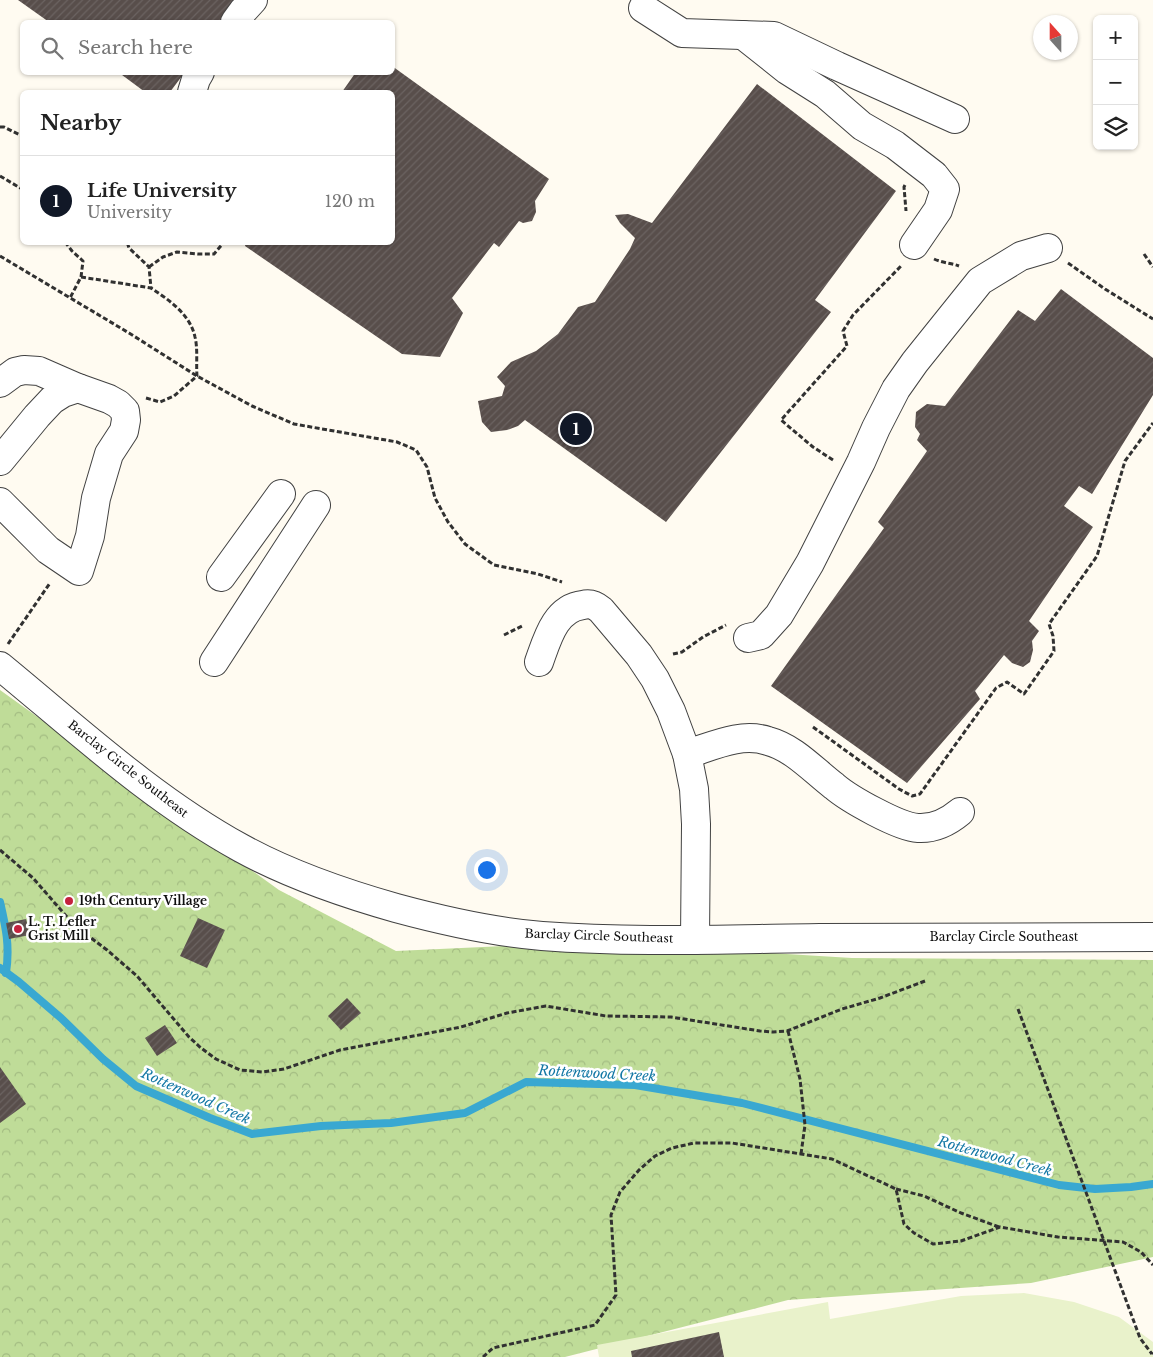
<!DOCTYPE html>
<html lang="en">
<head>
<meta charset="utf-8">
<style>
	body { margin:0; font-family:"Libre Baskerville",serif; background:#f6f6f6; color:#222 }
	.controls { position:absolute; right:15px; top:15px; display:grid; overflow:hidden; border-radius:8px; box-shadow:0 1px 4px #0004 }
	.controls button { width:45px; height:45px; display:grid; place-items:center; padding:0; border:0; border-bottom:1px solid #e0e0e0; background:#fff; color:#222; font:25px sans-serif }
	.compass { position:absolute; left:1033px; top:15px; width:45px; height:45px; border-radius:50%; background:#fff; box-shadow:0 1px 4px #0004; rotate:339deg }
	.you { position:absolute; left:486px; top:869px; width:18px; height:18px; margin:-12px; border:4px solid #fff; border-radius:50%; background:#1a73e8; box-shadow:0 0 0 8px #1a73e833 }
	.badge { display:grid; place-items:center; width:32px; height:32px; border-radius:50%; background:#111827; color:#fff; font-size:16px; font-weight:700 }
	.pin { position:absolute; translate:-50% -50%; border:2px solid #fff; box-shadow:0 1px 5px #0006 }
	.list { margin:0; padding:0; list-style:none }
	h2 { display:flex; justify-content:space-between; align-items:center; height:65px; margin:0; padding:0 20px; font-size:21px }
	h2 small { font-size:16px; font-weight:400; color:#767676 }
	.list li { display:grid; grid-template-columns:32px 1fr auto; gap:15px; align-items:center; box-sizing:border-box; height:90px; padding:0 20px; border-top:1px solid #e0e0e0 }
	.list b { display:block; font-size:19px; white-space:nowrap }
	.list p { margin:0; font-size:16px; white-space:nowrap; color:#767676 }
	.list em { font-size:16px; font-style:normal; color:#767676 }
	.icon { flex:none; width:28px; height:28px; fill:none; stroke:currentColor; stroke-width:2; stroke-linecap:round; stroke-linejoin:round }
	.map { position:relative; flex:none; width:1153px; height:1357px; overflow:hidden }
	.search { position:absolute; background:#fff; box-shadow:0 1px 4px #0004; left:20px; top:20px; width:375px; height:55px; display:flex; align-items:center; gap:12px; box-sizing:border-box; padding:0 18px; border-radius:8px; color:#767676; font-size:19px }
	.panel { position:absolute; background:#fff; box-shadow:0 1px 4px #0004; left:20px; top:90px; width:375px; height:155px; border-radius:8px }
	.map>svg:first-child { display:block }
</style>
</head>
<body>
<div class="map">
<svg width="1153" height="1357" viewBox="0 0 1153 1357">
	<defs>
		<pattern id="forest-crowns" width="20" height="18" patternUnits="userSpaceOnUse" patternTransform="scale(1.25)"><rect width="20" height="18" fill="#bfdc98"/><path d="M2 6a3 3 0 1 1 6 0M12 15a3 3 0 1 1 6 0" fill="none" stroke="#a3bc82"/></pattern>
		<pattern id="building-hatch" width="6" height="6" patternUnits="userSpaceOnUse" patternTransform="scale(1.25)"><rect width="6" height="6" fill="#584e4b"/><path d="M-1 1l2-2M0 6l6-6M5 7l2-2" fill="none" stroke="#6b6361"/></pattern>
	</defs>
	<rect width="100%" height="100%" fill="#fffbf1"/>
	<path fill="url(#forest-crowns)" d="M0,690L279,890L396,951L595,942L852,958L1153,960V1257L1031,1283L788,1300L565,1357H0Z"/>
	<path fill="#e9f2cb" d="M1024,1293L1074,1302L1119,1317L1153,1342V1357H599L597,1345L828,1302L830,1319L961,1296Z"/>
	<g fill="none" stroke-linecap="round" stroke-linejoin="round">
		<g stroke="#39a8d1" stroke-width="8">
			<path d="M0,902C6,928 10,946 6,973"/>
			<path d="M0,968L19,982L61,1018L103,1059L136,1086L210,1118L252,1134L321,1126L391,1123L465,1113L526,1082L635,1085L742,1103L1059,1185L1095,1189L1131,1187L1153,1184"/>
		</g>
	</g>
	<g fill="url(#building-hatch)">
		<path d="M18,0H242L224,22H49Z"/>
		<path d="M392,66L549,179L535,201L536,212L532,221L523,223L519,221L499,247L494,243L452,298L463,313L440,357L402,354L245,246L246,242H392V92H342L356,72H392Z"/>
		<path d="M118,72H185L170,92H145Z"/>
		<path d="M757,84L896,191L815,300L831,312L666,522L525,420L518,426L507,430L491,432L482,422L478,401L502,396L505,386L497,377L511,362L536,351L558,334L578,307L595,302L630,249L635,238L620,223L615,215L628,214L652,223Z"/>
		<path d="M1061,289L1153,358V395L1092,494L1079,486L1064,506L1093,527L1029,621L1039,631L1032,641L1033,650L1030,662L1023,667L1012,663L1004,655L975,691L980,699L907,783L771,686L884,528L878,522L927,451L917,440L920,434L915,427L916,412L927,404L945,406L1018,310L1035,321Z"/>
		<path d="M198,918L225,930L207,968L180,956Z"/>
		<path d="M26,919L30,935L9,939L6,923Z"/>
		<path d="M347,998L361,1013L341,1030L328,1016Z"/>
		<path d="M165,1025L177,1043L157,1056L145,1038Z"/>
		<path d="M0,1067L26,1104L0,1123Z"/>
		<path d="M719,1332L724,1357H632L631,1351Z"/>
	</g>
	<g fill="none" stroke-linecap="round" stroke-linejoin="round">
		<g stroke="#424242" stroke-width="30">
			<g id="minor">
				<path d="M643,8L682,33L774,36L837,66L955,119"/>
				<path d="M235,22L243,11L253,0"/>
				<path d="M743,35L787,70L825,94L862,126L895,145L934,175L945,189L938,210L914,245"/>
				<path d="M192,92L196,79L200,72"/>
				<path d="M0,383L15,372L24,370L39,371L78,388L109,399L118,404L125,411L126,420L124,431L109,454L96,498L90,536L79,571L48,550L0,502"/>
				<path d="M0,461L37,416L52,400L63,393L78,388"/>
				<path d="M221,577L281,494"/>
				<path d="M748,638L761,635L779,615L810,563L861,462L876,428L896,389L915,362L980,281L1021,256L1048,248"/>
				<path d="M214,662L316,505"/>
				<path d="M539,662C547,640 555,608 583,605C590,603 595,605 601,610L639,655L655,679L671,711L687,754L694,789L696,824L695,940"/>
				<path d="M0,666C78,730 152,799 241,848C290,875 343,893 396,908C444,921 492,932 542,936C634,943 727,939 820,938C931,937 1042,937 1153,937"/>
				<path d="M687,754C713,746 741,732 768,741C794,748 813,770 834,786C849,799 899,827 918,828C935,829 948,822 960,812"/>
			</g>
		</g>
		<g stroke="#313131" stroke-width="3" stroke-dasharray="5 2.5" stroke-linecap="butt">
			<path d="M0,127H4L22,136"/>
			<path d="M0,176L22,189"/>
			<path d="M905,185L904,187L906,211"/>
			<path d="M65,242L72,251L83,261L81,277L70,298"/>
			<path d="M1144,254L1153,267"/>
			<path d="M0,256L129,333L197,376L252,406L294,424L397,442L416,450L427,467L435,498L448,522L465,544L494,565L538,574L562,582"/>
			<path d="M934,259C943,263 951,263 959,266"/>
			<path d="M1068,263L1105,289L1153,319"/>
			<path d="M149,267L163,257L177,252L198,254H214L224,242"/>
			<path d="M81,277L151,288L149,267L129,248L127,242"/>
			<path d="M146,398L160,402L174,396L197,376C196,364 198,349 195,337C190,314 169,300 151,288"/>
			<path d="M833,460L813,447L781,420L847,346L843,331L853,315L902,265"/>
			<path d="M504,635L524,625"/>
			<path d="M8,644L50,583"/>
			<path d="M673,654L682,652L703,637L726,625"/>
			<path d="M813,727L899,789L912,796L920,794L996,688L1007,682L1024,694L1054,651L1053,636L1049,624L1097,556L1125,461L1153,423"/>
			<path d="M0,850L33,878L74,925L107,950L137,976L189,1037L201,1048L216,1059L240,1070L262,1072L284,1069L340,1050L461,1027L507,1013L546,1006L606,1016L671,1017L760,1031L773,1032L787,1031L842,1009L880,998L925,981"/>
			<path d="M788,1031L800,1079L805,1125L801,1154"/>
			<path d="M896,1189L924,1196L961,1213L999,1227"/>
			<path d="M1152,1354L1153,1353"/>
			<path d="M483,1357L493,1348L595,1325L616,1295L611,1215L620,1192L639,1170L655,1156L672,1148L694,1143H732L801,1154L832,1159L896,1189L904,1224L914,1233L933,1244L961,1241L1000,1227L1058,1237L1123,1242L1141,1252L1153,1265"/>
		</g>
		<use href="#minor" stroke="#fff" stroke-width="28"/>
		<path stroke="#313131" stroke-width="3" stroke-dasharray="5 2.5" stroke-linecap="butt" d="M1018,1009L1140,1338L1152,1354"/>
	</g>
	<g fill="#c4223e" stroke="#fff" stroke-width="2">
		<circle cx="69" cy="901" r="5"/>
		<circle cx="18" cy="929" r="5"/>
	</g>
	<g text-anchor="middle" stroke-width="5" stroke-linejoin="round" paint-order="stroke">
		<g font-size="12" fill="#0f0f0f" stroke="#fff">
			<text transform="translate(128 769) rotate(38)" y="4">Barclay Circle Southeast</text>
			<text transform="translate(599 936) rotate(2)" y="4">Barclay Circle Southeast</text>
			<text x="1004" y="941">Barclay Circle Southeast</text>
		</g>
		<g font-size="12" font-weight="bold" fill="#0f0f0f" stroke="#fff" text-anchor="start">
			<text x="79" y="905">19th Century Village</text>
			<text x="28" y="926">L. T. Lefler<tspan x="28" dy="14">Grist Mill</tspan></text>
		</g>
		<g font-size="14" font-style="italic" fill="#1478a5" stroke="#fff">
			<text transform="translate(597 1073) rotate(3)" y="5">Rottenwood Creek</text>
			<text transform="translate(196 1096) rotate(24)" y="5">Rottenwood Creek</text>
			<text transform="translate(995 1156) rotate(15)" y="5">Rottenwood Creek</text>
		</g>
	</g>
</svg>
<div class="controls">
<button>+</button>
<button>−</button>
<button><svg class="icon" aria-label="layers" viewBox="0 0 24 24"><path d="M12 4l9 5-9 5-9-5zM3 14l9 5 9-5"/></svg></button>
</div>
<svg class="compass" viewBox="-18 -18 36 36"><path d="M0-13l5 13h-10z" fill="#e53935"/><path d="M0 13l5-13h-10z" fill="#767676"/></svg>
<div class="you"></div>
<div class="pin badge" style="left:576px;top:429px">1</div>
<div class="search"><svg class="icon" aria-label="search" viewBox="0 0 24 24"><circle cx="10" cy="10" r="6"/><path d="M15 15l6 6"/></svg>Search here</div>
<section class="panel">
<h2>Nearby<small></small></h2>
<ul class="list">
<li><span class="badge">1</span><div><b>Life University</b><p>University</p></div><em>120 m</em></li>
</ul>
</section>
</div>
</body>
</html>
